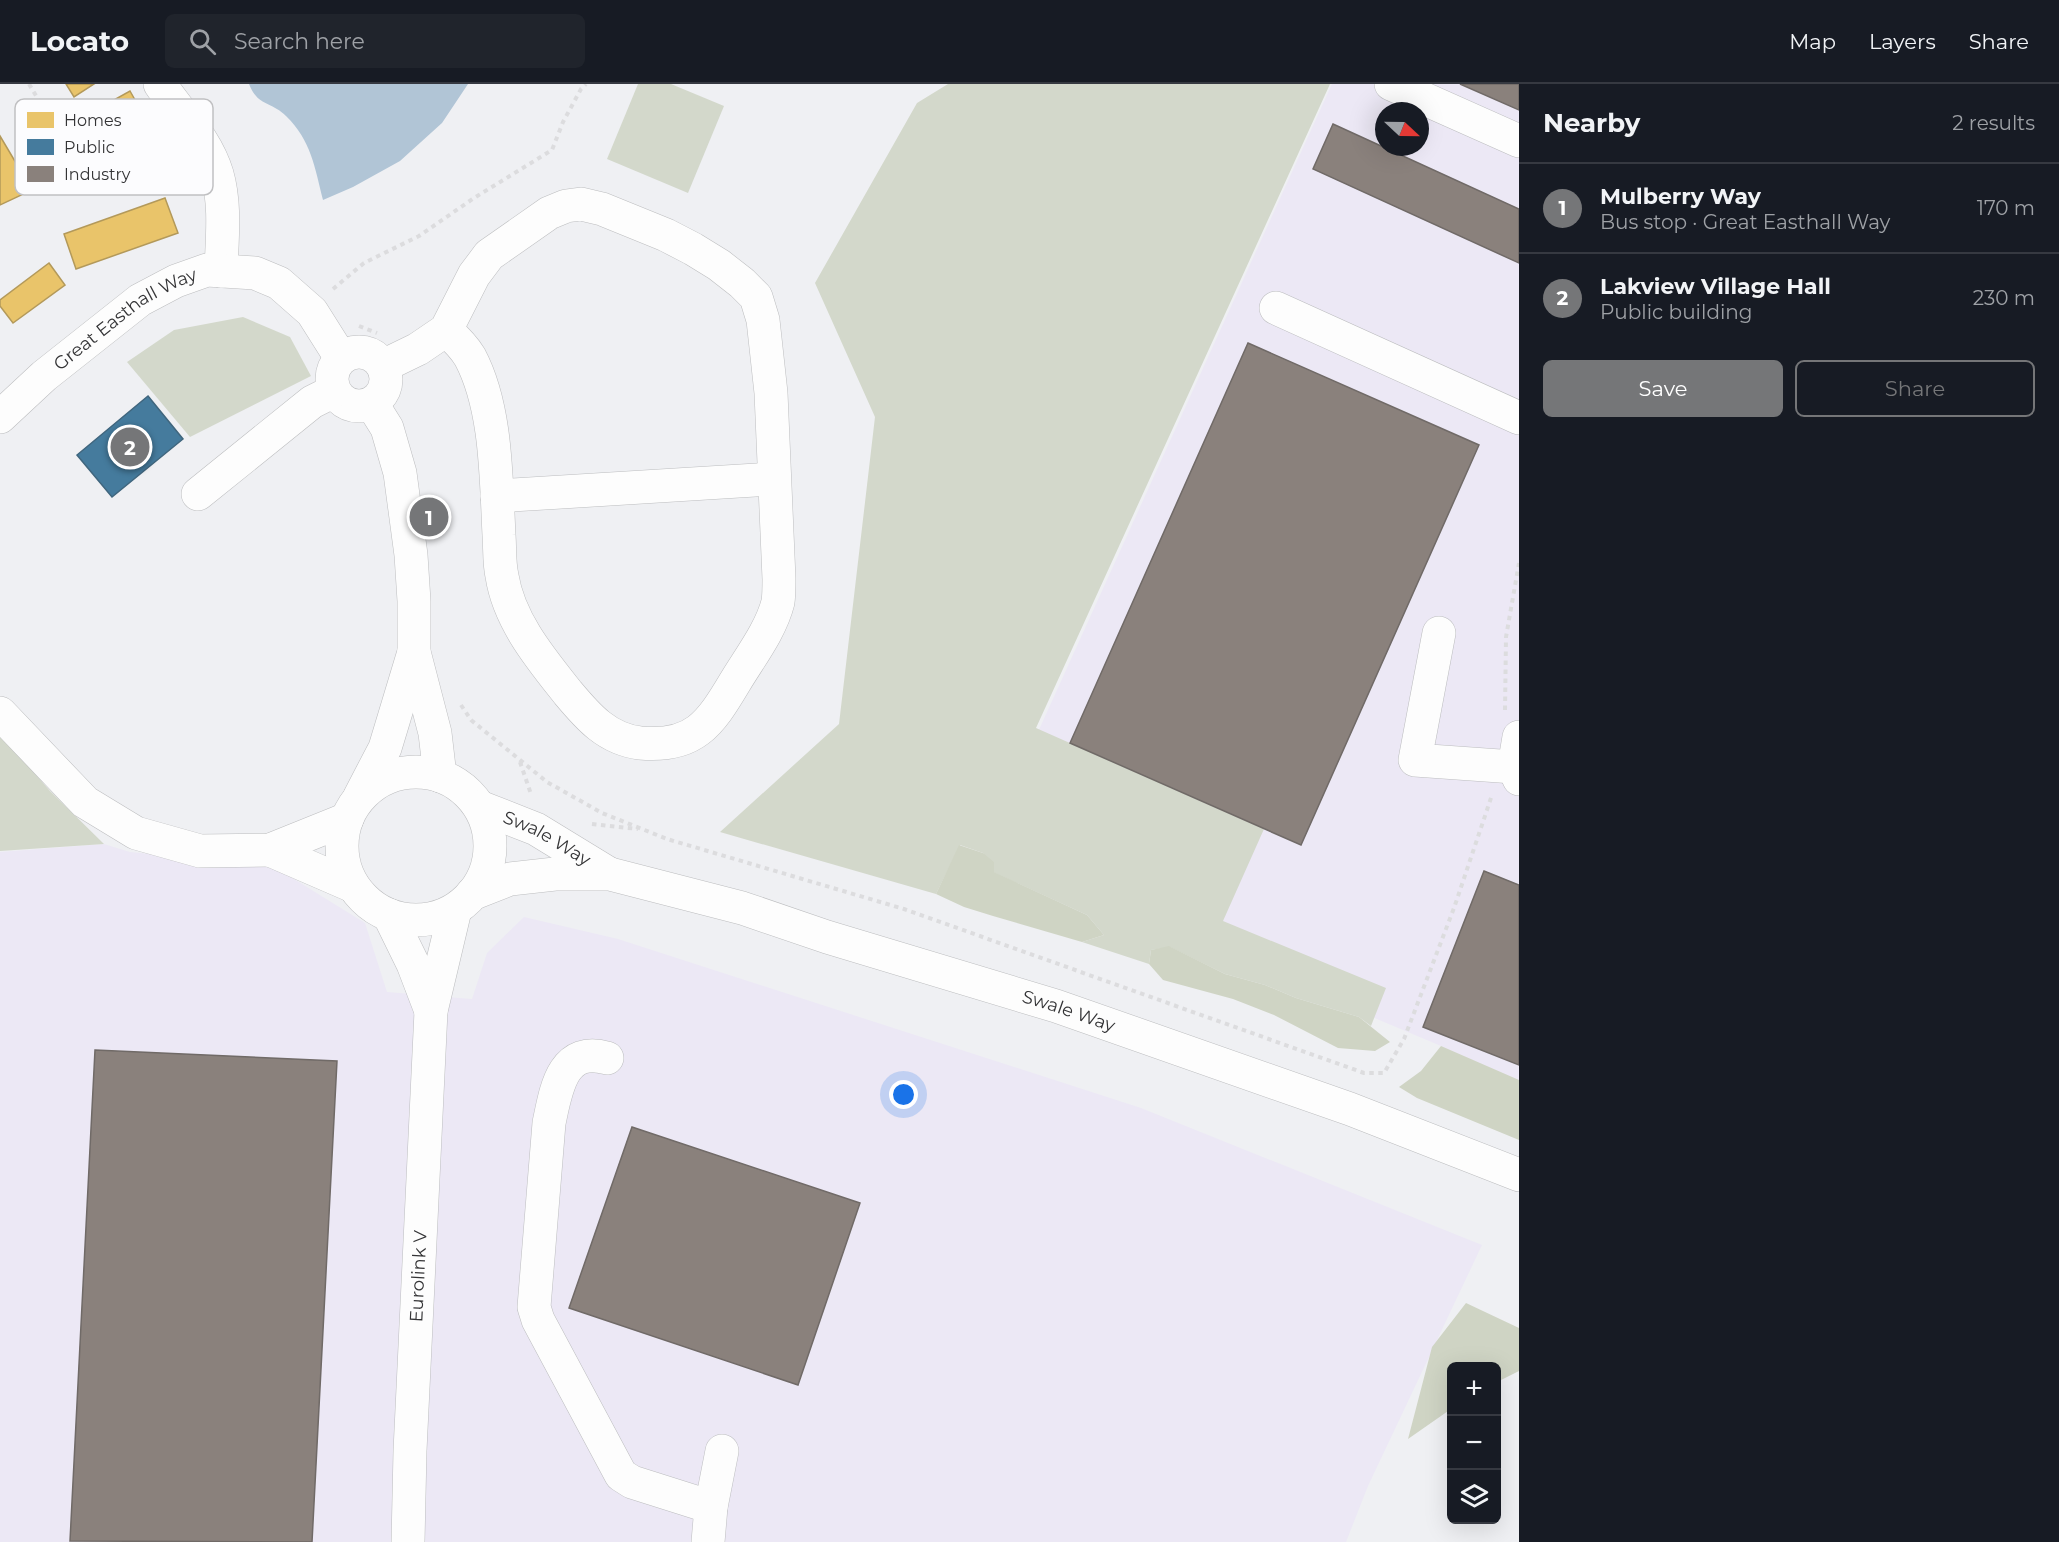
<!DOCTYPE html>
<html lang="en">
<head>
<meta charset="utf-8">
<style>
	body { margin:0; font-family:Montserrat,sans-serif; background:#20242c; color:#f1f3f6 }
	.controls { position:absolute; right:18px; bottom:18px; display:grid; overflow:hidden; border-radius:9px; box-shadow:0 6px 24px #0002 }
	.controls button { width:54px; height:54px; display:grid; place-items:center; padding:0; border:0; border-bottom:2px solid #363941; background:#171b24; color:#f1f3f6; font:30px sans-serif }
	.compass { position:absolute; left:1375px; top:18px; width:54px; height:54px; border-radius:50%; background:#171b24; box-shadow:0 6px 24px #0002; rotate:112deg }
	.you { position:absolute; left:904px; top:1011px; width:21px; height:21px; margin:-15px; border:4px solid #fff; border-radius:50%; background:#1a73e8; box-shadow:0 0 0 9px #1a73e833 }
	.badge { display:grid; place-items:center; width:39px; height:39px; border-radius:50%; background:#757678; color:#fff; font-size:20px; font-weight:700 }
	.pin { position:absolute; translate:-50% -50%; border:3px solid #fff; box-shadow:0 2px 6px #0006 }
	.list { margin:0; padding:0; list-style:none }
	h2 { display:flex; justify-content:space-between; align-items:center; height:78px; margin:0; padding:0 24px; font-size:26px }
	h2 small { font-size:20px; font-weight:400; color:#9ea1a6 }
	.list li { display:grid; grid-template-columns:39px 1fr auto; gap:18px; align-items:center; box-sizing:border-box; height:90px; padding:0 24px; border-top:2px solid #363941 }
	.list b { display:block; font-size:22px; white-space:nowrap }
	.list p { margin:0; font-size:20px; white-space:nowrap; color:#9ea1a6 }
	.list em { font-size:20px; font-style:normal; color:#9ea1a6 }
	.actions { display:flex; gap:12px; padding:18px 24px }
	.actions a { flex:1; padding:14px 0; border:2px solid #757678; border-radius:9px; text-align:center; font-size:21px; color:#757678 }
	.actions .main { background:#757678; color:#fff }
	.icon { flex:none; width:33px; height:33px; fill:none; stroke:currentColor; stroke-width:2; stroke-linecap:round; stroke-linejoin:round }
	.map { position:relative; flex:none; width:1519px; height:1458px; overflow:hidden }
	header { display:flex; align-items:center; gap:36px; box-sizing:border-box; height:84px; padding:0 30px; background:#171b24; border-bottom:2px solid #363941 }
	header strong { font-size:28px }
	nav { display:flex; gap:33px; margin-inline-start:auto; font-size:21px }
	.search { width:420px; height:54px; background:#20242c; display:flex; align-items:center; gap:15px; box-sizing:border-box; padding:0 21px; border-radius:9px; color:#9ea1a6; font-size:22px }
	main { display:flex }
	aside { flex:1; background:#171b24 }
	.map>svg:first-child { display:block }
</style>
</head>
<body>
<header>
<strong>Locato</strong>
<div class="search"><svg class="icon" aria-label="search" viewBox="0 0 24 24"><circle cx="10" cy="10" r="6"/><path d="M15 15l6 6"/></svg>Search here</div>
<nav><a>Map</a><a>Layers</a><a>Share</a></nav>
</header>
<main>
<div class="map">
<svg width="1519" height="1458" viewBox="0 0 1519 1458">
	<rect width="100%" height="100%" fill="#eff0f3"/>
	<g fill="#ece8f5" fill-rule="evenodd">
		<path d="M1332,0H1519V999L1441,962L983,769ZM1384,27H1420V63H1384Z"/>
		<path d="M104,760L130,768L273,782L365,839L387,908L472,915L487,869L524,833L618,855L1141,1024L1482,1161L1368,1402L1346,1458H0V768Z"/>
	</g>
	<g fill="#d3d8cb">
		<path d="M638,0H671L724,22L688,109L607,75Z"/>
		<path d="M948,0H1330L1036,644L1264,745L1223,837L1386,904L1371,942L1359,933L1296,914L1265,901L1225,890L1170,863L1151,866L1149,880L1082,858L1104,851L1087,831L993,788L983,769L960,761L936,810L720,748L839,640L875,333L815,199L917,19Z"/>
		<path d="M243,233L290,253L311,292L190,353L127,278L174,246Z"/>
		<path d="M0,649L50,707L104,760L0,767Z"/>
	</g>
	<g fill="#cfd4c4">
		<path d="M959,761L983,769L994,778V788L1087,831L1104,851L1082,858L993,832L964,823L936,810Z"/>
		<path d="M1169,862L1225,890L1265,901L1296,914L1359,933L1390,958L1375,967L1338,964L1274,931L1233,915L1163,896L1149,880L1151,866Z"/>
		<path d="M1441,962L1519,996V1056L1417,1014L1399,1003L1421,987Z"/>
		<path d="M1466,1219L1519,1244V1287L1497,1298L1496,1282H1452L1451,1325L1408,1355L1432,1263Z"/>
	</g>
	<path fill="#b1c5d6" d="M249,0H468L442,39L400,77L353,103L323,116C315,84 311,56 286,32C271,17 258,23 249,0Z"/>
	<g fill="#e9c46a" stroke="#b3995a" stroke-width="1.5">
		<path d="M66,0H94L74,13Z"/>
		<path d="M130,7L148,39L112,59L94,27Z"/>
		<path d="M0,52L32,106L0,121Z"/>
		<path d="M165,114L178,149L76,185L64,150Z"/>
		<path d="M49,179L65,201L13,239L0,222V216Z"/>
	</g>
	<path fill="#457b9d" stroke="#40667e" stroke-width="1.5" d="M148,312L183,355L112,413L77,371Z"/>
	<g fill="#8a817c" stroke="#706a67" stroke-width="1.5">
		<path d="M1460,0H1519V26Z"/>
		<path d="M1333,40L1519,125V179L1313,85Z"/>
		<path d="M1248,259L1479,361L1301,761L1070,659Z"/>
		<path d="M1484,787L1519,801V981L1423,943Z"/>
		<path d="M95,966L337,977L312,1458L70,1457Z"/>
		<path d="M632,1043L860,1119L798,1301L569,1224Z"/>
	</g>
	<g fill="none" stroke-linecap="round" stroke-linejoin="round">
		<g stroke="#bcbdbf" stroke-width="34">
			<g id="minor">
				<path d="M160,0C179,28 207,56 217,90C226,121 222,155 221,187"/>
				<path d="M1391,0L1519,57"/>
				<path d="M1276,224L1519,334"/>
				<circle cx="359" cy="295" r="27"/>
				<path d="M383,282L418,265L446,246L474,191L489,171L549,129L566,122L581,120L602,125L666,151L693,165L719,181L742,199L756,213L763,236L771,309L779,495C779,503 779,511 778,518C771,546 750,573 735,598C710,640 694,664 640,659C607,655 588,633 568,609C541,575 509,537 502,492C499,479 500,464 499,451C496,395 497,324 470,273C464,263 455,254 446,246"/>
				<path d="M372,320L387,344L400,389L411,471L414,517V568L435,649L440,692"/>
				<path id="s1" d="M0,333L44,292L140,216L176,197L207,186L255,189L279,199L312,228L341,274"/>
				<path d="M198,410L312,318L334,307"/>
				<path d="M497,412L773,395"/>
				<path d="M1439,549L1415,676L1514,683"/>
				<path d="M0,629L85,718L136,749L200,767L270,766L347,735"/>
				<path d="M1519,653L1514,683L1519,695"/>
				<circle cx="416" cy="762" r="74"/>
				<path d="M360,712L385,664L414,568"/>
				<path id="s2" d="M480,723L536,745L608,789"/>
				<path d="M270,766L353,802"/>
				<path id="s3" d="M472,810L510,795L555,790H610L742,824L827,853L1056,922L1350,1025L1519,1091"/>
				<path d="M389,831L413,880L431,927"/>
				<path d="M607,974C562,961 556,1006 549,1039L534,1223L538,1236L621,1391L632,1398L711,1423"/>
				<path id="s4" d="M408,1458L410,1367L431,927L455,826"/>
				<path d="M708,1458L711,1423L722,1367"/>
			</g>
		</g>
		<g stroke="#dcdcde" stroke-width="4" stroke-dasharray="4.5 4.5" stroke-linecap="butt">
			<path d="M29,0L81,87L90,97L102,96L173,68"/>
			<path d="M333,205L364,179L419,152L474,114L552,66L563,38L581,5L586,0"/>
			<path d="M359,242L377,249"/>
			<path d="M461,621L471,636L547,698L602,729L667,755L904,825L1364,989H1384L1404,955L1454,824L1492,711"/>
			<path d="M1505,626L1506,553L1519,479"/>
			<path d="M520,678L531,710"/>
			<path d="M592,740L638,745"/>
		</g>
		<use href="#minor" stroke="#fdfdfd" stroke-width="33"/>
	</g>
	<g text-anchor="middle" stroke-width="6" stroke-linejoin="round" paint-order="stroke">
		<g font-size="18" fill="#343436" stroke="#fcfcfe">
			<text dy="6" stroke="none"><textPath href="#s1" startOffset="160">Great Easthall Way</textPath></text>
			<text dy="6" stroke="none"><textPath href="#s2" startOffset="74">Swale Way</textPath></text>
			<text dy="6" stroke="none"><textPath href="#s3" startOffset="620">Swale Way</textPath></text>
			<text dy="6" stroke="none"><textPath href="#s4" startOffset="266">Eurolink V</textPath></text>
		</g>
	</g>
	<rect x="15" y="15" width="198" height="96" rx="9" fill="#fcfcfe" stroke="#c0c0c2" stroke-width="1.5"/>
	<rect x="27" y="28" width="27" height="16" fill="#e9c46a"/>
	<rect x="27" y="55" width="27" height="16" fill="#457b9d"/>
	<rect x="27" y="82" width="27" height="16" fill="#8a817c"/>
	<g font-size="16" fill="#343436">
		<text x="64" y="42">Homes</text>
		<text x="64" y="69">Public</text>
		<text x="64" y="96">Industry</text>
	</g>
</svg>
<div class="controls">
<button>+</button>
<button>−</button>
<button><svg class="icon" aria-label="layers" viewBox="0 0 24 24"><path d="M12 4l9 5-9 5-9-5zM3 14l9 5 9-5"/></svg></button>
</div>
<svg class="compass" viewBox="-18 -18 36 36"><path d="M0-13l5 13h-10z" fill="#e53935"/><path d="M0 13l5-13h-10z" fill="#9ea1a6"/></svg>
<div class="you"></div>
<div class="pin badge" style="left:429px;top:433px">1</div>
<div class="pin badge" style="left:130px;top:363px">2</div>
</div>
<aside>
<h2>Nearby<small>2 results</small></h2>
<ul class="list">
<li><span class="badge">1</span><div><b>Mulberry Way</b><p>Bus stop · Great Easthall Way</p></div><em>170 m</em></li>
<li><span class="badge">2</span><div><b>Lakview Village Hall</b><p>Public building</p></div><em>230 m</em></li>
</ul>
<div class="actions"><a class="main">Save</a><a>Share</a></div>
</aside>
</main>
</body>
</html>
